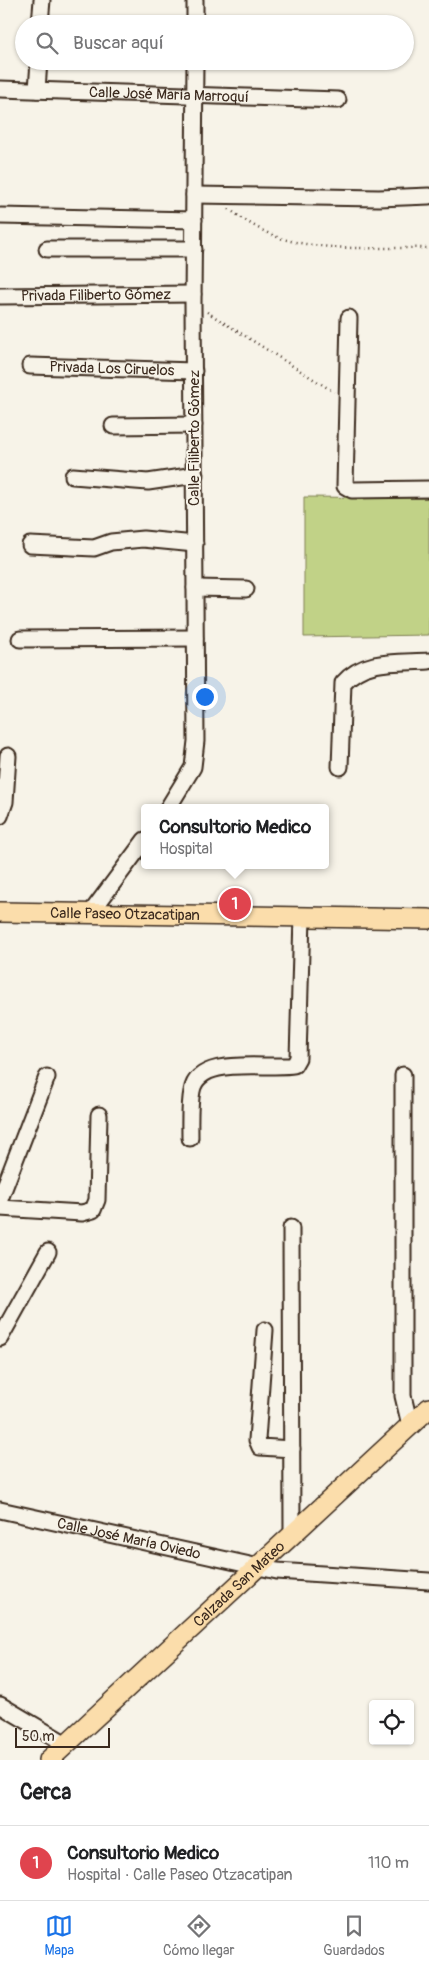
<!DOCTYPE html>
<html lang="es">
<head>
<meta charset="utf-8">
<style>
	body { margin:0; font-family:Pangolin,sans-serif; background:#f2f2f2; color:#202124 }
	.controls { position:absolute; right:15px; bottom:15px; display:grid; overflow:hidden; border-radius:5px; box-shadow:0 1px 4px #0004 }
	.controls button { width:45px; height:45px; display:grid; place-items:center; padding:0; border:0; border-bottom:1px solid #e0e0e0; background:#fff; color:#202124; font:25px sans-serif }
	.scale { position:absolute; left:15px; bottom:12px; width:95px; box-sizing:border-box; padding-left:5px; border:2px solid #3b2a1e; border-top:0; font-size:14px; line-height:18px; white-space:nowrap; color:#3b2a1e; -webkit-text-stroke:4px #f7f3e8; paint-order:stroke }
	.you { position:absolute; left:204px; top:696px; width:18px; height:18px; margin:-12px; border:4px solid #fff; border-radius:50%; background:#1a73e8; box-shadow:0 0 0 8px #1a73e833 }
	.badge { display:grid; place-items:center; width:32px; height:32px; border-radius:50%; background:#1a73e8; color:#fff; font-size:16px; font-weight:700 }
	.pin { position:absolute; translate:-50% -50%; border:2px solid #fff; box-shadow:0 1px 5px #0006 }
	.popup { position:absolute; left:141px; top:804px; width:188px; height:65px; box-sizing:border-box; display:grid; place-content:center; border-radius:5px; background:#fff; filter:drop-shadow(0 1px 4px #0005); font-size:16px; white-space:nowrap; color:#757577 }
	.popup b { font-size:19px; color:#202124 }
	.popup::after { content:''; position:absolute; left:50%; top:100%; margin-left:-10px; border:10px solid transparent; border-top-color:#fff }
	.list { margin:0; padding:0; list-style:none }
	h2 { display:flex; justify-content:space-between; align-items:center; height:65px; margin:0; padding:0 20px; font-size:21px }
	h2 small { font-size:16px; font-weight:400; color:#757577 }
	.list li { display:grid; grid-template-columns:32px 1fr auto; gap:15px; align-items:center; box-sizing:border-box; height:75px; padding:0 20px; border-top:1px solid #e0e0e0 }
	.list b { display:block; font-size:19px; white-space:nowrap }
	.list p { margin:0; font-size:16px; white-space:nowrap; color:#757577 }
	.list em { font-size:16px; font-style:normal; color:#757577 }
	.icon { flex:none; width:28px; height:28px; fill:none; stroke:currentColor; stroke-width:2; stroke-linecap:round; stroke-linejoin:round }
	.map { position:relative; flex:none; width:429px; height:1760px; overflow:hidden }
	.search { position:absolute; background:#fff; box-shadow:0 1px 4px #0004; left:15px; right:15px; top:15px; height:55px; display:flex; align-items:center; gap:12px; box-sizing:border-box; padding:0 18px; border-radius:28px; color:#757577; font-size:19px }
	.sheet { height:140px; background:#fff }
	nav { display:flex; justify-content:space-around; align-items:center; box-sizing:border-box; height:70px; border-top:1px solid #e0e0e0; background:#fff; font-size:14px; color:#757577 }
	nav a { display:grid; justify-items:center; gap:2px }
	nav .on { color:#1a73e8 }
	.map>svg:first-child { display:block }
</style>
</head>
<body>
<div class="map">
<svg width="429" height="1760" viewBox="0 0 429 1760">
	<rect width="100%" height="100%" fill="#f7f3e8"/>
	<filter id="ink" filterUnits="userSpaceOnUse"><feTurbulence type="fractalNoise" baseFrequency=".02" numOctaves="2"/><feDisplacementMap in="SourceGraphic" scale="10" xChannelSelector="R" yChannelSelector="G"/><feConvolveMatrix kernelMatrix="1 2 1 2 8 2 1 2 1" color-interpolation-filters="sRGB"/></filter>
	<g filter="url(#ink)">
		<path fill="#c1d287" stroke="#7e7e52" d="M304,497L429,498V635L304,637Z"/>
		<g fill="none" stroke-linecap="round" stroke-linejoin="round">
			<g stroke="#3b2a1e" stroke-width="19">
				<g id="minor">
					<path d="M195,0V24"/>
					<path d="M40,24L42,0"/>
					<path id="s1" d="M0,89L338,100"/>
					<path d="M37,90L39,61"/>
					<path d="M194,195L379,198L429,196"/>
					<path d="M0,216L194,220"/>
					<path d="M47,249H194"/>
					<path id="s2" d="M0,296L193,294"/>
					<path d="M349,318L345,486L352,490L429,489"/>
					<path id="s3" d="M30,366L194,371"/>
					<path d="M113,426L194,425"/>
					<path d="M73,476L148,482L195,475"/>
					<path d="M30,545L94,548L111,542L143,539L195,544"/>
					<path d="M195,588L246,589"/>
					<path d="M20,639L195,638"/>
					<path d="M340,767L343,683C365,658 398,663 429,661"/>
					<path d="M168,808L193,767L196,741L193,304L195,61"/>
					<path d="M0,816L5,802L8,756"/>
					<path d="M90,914L145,840"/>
					<path d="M403,1075V1396L410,1425"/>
					<path d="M190,1138C190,1123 189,1106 192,1091C198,1054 267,1070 294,1065L298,1058L302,917"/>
					<path d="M0,1199L47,1077"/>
					<path d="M0,1208L82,1213L93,1210L97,1200L99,1115"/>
					<path d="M291,1228L292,1533"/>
					<path d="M265,1330L257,1440L260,1447L292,1449"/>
					<path d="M0,1338L48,1252"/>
					<path id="s4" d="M0,1510L277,1571L429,1581"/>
					<path d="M0,1705L66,1744"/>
				</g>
			</g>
			<g stroke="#3b2a1e" stroke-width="22">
				<g id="major">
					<path id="s5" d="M0,912L429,919"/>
					<path id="s6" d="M49,1760L429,1408"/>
				</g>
			</g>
			<g stroke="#3b2a1e" stroke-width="2.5" stroke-dasharray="1 4" stroke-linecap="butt">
				<path d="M229,209C245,221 264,233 283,239C329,252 382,247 429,248"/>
				<path d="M207,312L334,392"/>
			</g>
			<use href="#minor" stroke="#f7f3e8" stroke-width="15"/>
			<use href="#major" stroke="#fbddab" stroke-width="19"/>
		</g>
	</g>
	<g text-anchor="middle" stroke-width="4" stroke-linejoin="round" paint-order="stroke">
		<g font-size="15" fill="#3b2a1e" stroke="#f7f3e8">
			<text dy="5" stroke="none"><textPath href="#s1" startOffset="169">Calle José María Marroquí</textPath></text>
			<text dy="5" stroke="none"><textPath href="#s2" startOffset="96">Privada Filiberto Gómez</textPath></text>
			<text dy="5" stroke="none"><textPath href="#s3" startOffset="82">Privada Los Ciruelos</textPath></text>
			<text transform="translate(194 438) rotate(-90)" y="5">Calle Filiberto Gómez</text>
			<text dy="5" stroke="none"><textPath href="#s5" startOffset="125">Calle Paseo Otzacatipan</textPath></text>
			<text dy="5" stroke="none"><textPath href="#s4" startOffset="132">Calle José María Oviedo</textPath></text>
			<text dy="5" stroke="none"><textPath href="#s6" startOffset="259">Calzada San Mateo</textPath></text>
		</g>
	</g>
</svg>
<div class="controls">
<button><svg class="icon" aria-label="locate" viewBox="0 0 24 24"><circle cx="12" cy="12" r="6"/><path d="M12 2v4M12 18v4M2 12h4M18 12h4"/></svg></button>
</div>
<div class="scale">50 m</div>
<div class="you"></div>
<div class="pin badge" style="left:235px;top:904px;background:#e0444e">1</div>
<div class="popup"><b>Consultorio Medico</b>Hospital</div>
<div class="search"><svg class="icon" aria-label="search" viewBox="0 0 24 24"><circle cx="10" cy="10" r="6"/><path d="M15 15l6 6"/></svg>Buscar aquí</div>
</div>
<section class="sheet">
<h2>Cerca<small></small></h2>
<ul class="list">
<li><span class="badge" style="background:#e0444e">1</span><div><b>Consultorio Medico</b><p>Hospital · Calle Paseo Otzacatipan</p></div><em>110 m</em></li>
</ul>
</section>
<nav>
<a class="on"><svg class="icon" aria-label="map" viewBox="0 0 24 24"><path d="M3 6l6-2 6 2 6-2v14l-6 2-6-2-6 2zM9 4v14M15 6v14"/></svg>Mapa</a>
<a><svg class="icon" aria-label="directions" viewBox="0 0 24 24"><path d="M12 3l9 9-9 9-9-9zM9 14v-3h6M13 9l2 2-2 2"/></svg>Cómo llegar</a>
<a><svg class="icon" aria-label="saved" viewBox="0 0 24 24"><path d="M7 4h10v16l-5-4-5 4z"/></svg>Guardados</a>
</nav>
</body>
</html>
